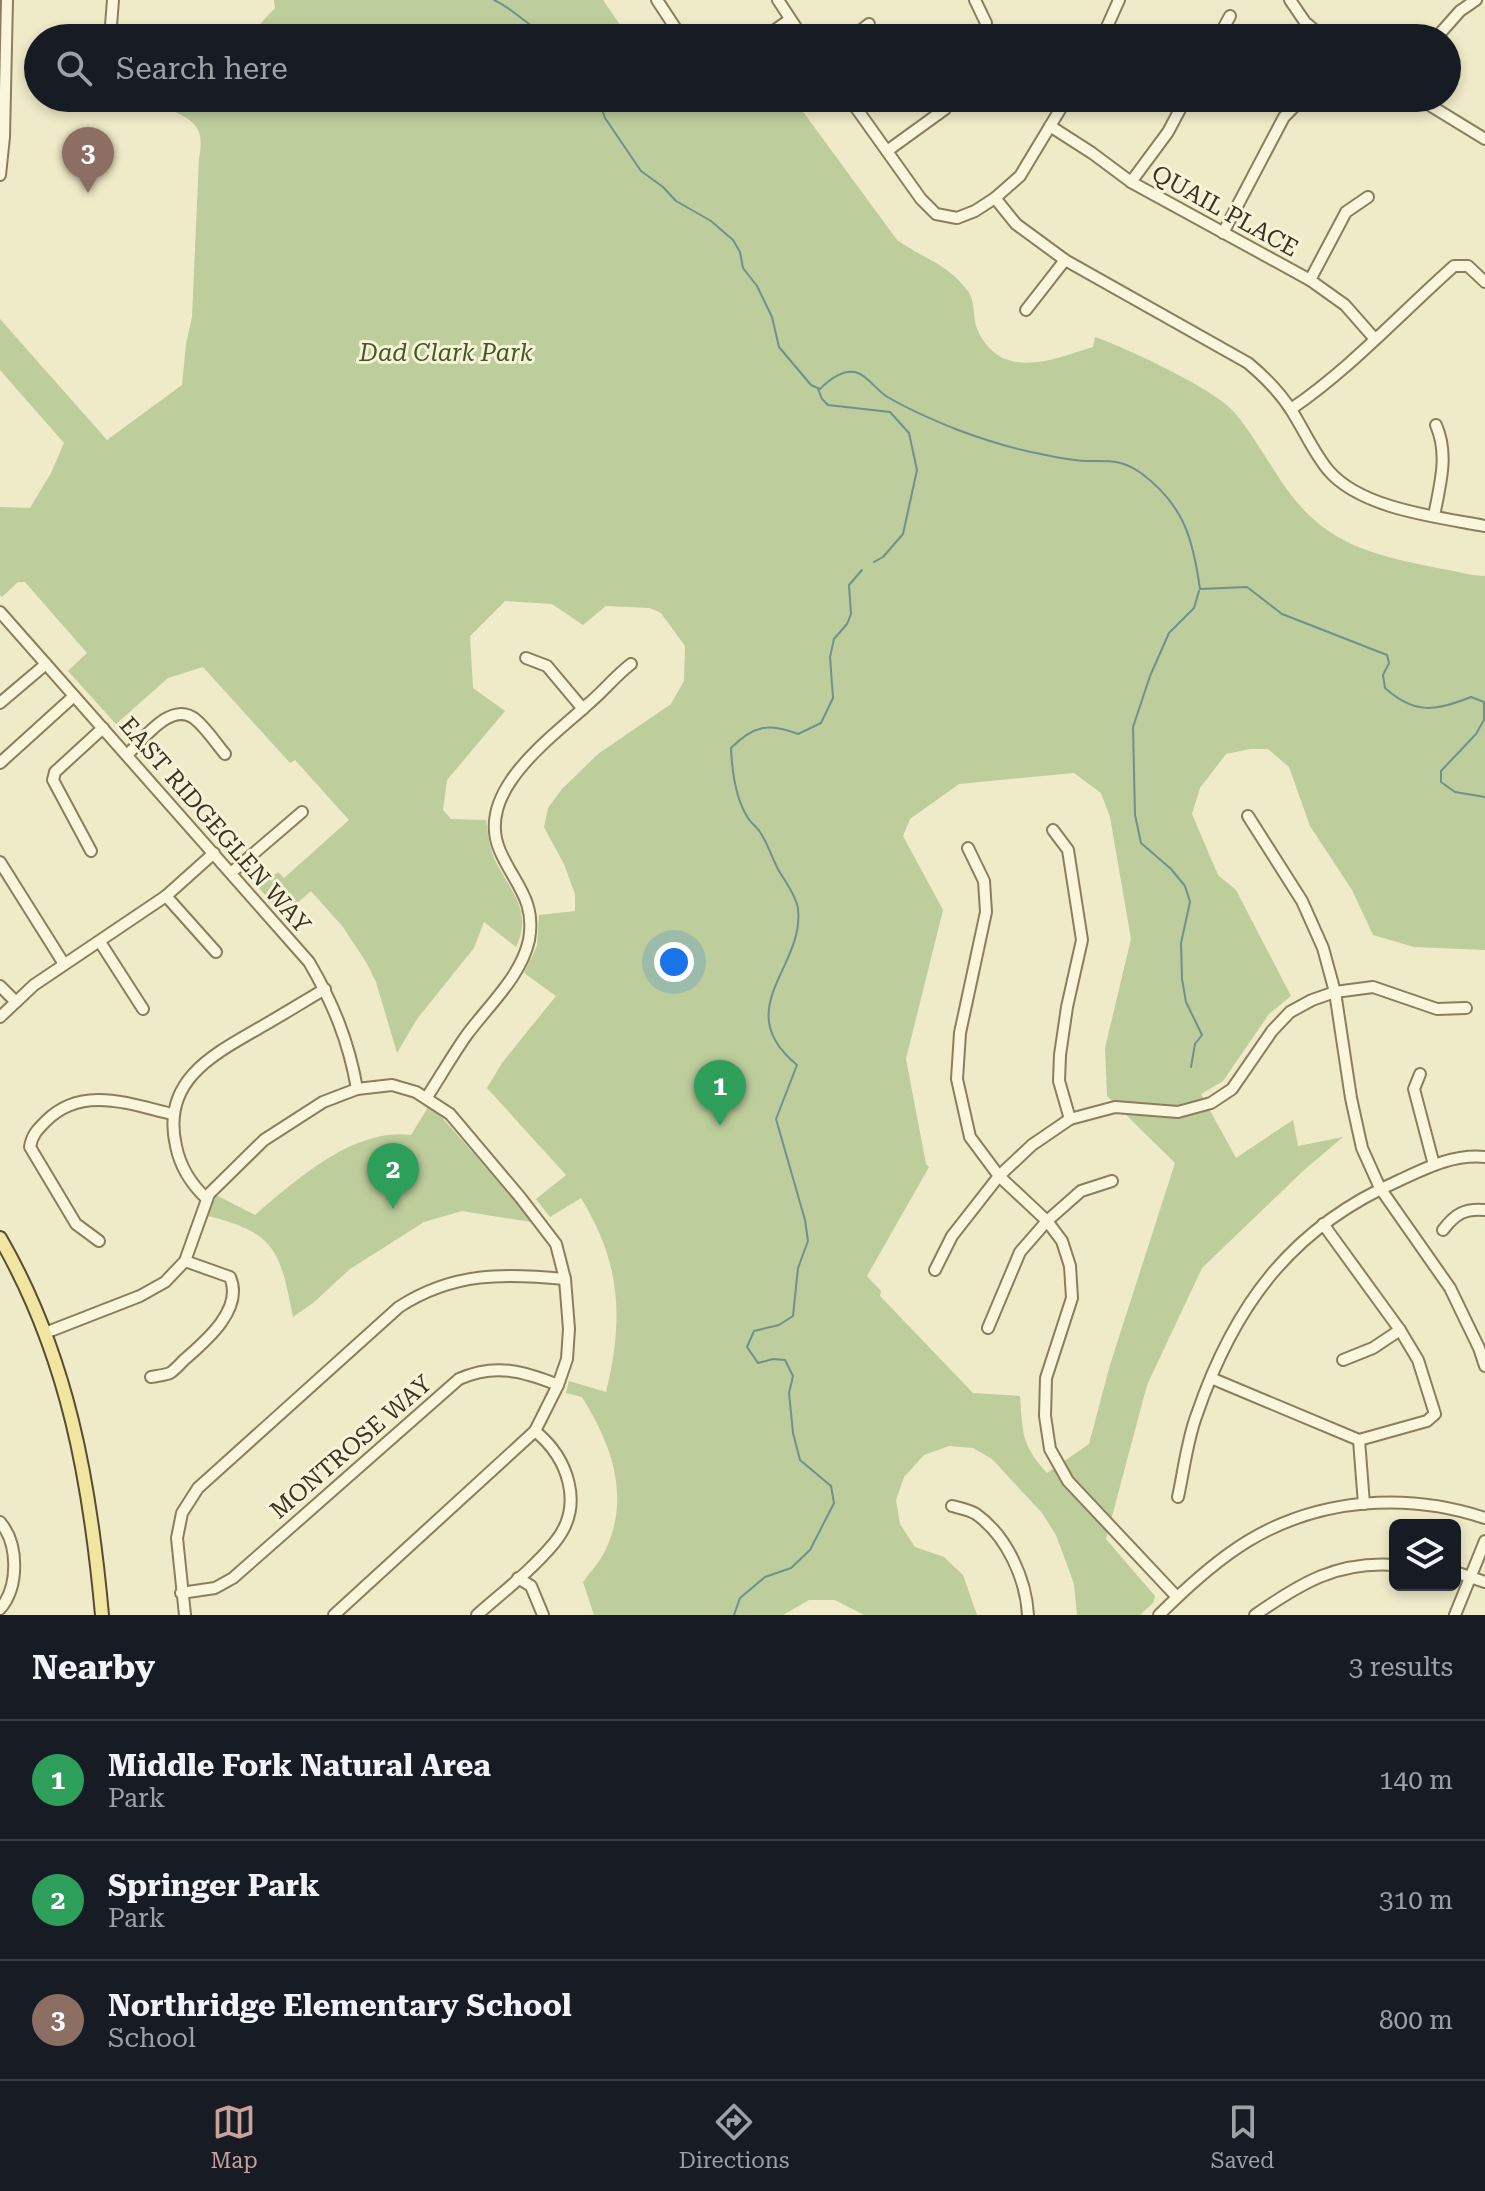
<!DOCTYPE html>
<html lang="en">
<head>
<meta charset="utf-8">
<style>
	body { margin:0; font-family:"Roboto Serif",serif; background:#242831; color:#f1f3f6 }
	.controls { position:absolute; right:24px; bottom:24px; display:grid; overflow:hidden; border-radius:12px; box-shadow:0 4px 12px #0003 }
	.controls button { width:72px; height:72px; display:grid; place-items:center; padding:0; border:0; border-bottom:2px solid #363941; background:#171b24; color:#f1f3f6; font:40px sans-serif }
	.you { position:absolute; left:674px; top:962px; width:28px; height:28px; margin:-20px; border:6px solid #fff; border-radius:50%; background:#1a73e8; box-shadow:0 0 0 12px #1a73e833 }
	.badge { display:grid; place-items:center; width:52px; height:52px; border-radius:50%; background:#caa29c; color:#fff; font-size:26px; font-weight:700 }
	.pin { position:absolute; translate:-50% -66px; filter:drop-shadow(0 2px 4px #0008) }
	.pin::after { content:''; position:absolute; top:42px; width:28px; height:24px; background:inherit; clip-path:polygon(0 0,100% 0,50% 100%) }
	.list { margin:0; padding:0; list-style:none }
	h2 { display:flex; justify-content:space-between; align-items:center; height:104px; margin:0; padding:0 32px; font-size:34px }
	h2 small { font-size:26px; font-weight:400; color:#9ea1a6 }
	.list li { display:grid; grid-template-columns:52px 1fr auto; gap:24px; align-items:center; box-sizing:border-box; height:120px; padding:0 32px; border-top:2px solid #363941 }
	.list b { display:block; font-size:30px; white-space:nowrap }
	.list p { margin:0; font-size:26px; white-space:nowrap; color:#9ea1a6 }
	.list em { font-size:26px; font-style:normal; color:#9ea1a6 }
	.icon { flex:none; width:44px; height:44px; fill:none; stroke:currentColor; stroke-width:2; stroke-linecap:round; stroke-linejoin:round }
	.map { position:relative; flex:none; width:1485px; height:1615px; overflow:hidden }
	.search { position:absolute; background:#171b24; box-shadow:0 4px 12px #0003; left:24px; right:24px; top:24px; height:88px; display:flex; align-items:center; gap:20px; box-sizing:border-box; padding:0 28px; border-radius:44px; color:#9ea1a6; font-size:30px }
	.sheet { height:464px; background:#171b24 }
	nav { display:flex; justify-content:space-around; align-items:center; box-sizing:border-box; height:112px; border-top:2px solid #363941; background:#171b24; font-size:22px; color:#9ea1a6 }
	nav a { display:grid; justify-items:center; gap:4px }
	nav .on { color:#caa29c }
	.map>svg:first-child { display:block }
</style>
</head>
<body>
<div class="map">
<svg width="1485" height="1615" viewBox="0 0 1485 1615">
	<rect width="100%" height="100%" fill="#efeac8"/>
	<g fill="#becd9c" fill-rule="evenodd">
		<path d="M274,0H603L629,38H239L249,36L275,8Z"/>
		<path d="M169,98H682L703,105L720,106L743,104L756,98H793L897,240C922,258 948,264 967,290C976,300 972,319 978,331C1002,382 1054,359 1093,347L1095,337C1124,347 1215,389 1234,412C1267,451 1284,500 1327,530C1368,559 1424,564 1472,575L1485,576V950L1414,947L1373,935L1352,890L1310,826L1289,767L1268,749H1250L1226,754L1200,788L1192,814L1218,875L1236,890L1291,996L1269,1014L1223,1081L1201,1094L1236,1158L1293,1120L1298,1146L1343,1137L1303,1171L1202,1268L1147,1385L1106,1539L1155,1596L1153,1603L1140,1615H1077L1074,1584L1056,1535L1042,1513L992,1459L973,1448L949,1446L924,1455L904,1477L896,1500L900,1524L915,1547L944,1557L963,1575L977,1615H864L835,1600H809L783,1615H594L583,1582C590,1572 600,1562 605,1551C631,1497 612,1445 582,1397L566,1393L569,1381L606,1392C624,1319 621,1263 581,1198L550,1217L536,1199L566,1175L487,1088L502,1063L556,996L524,973L537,946L539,915L575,911V894L564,864L544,827L548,808L562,789L598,754L671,704L684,681L685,646L661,613L650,608L606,606L583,625L552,604L505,601L470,636L473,688L505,711L447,780L443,810L451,819L486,820C488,833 489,846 494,858C508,889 534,909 516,947L484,922L474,948L417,1019L397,1053L376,982L366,962L343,927L311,891L283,915L259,888L278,872L284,878L349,820L295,760L290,763L203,667L168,678L116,724L68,671L87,653L25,582H18L2,597L0,595V507L30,508L51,473L64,443L0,370V319L107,440L182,385L186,344L192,317L199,158C205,129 196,121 169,109ZM1074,773L1101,793L1110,817L1131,939L1105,1048L1107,1096L1175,1163L1110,1365L1089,1444L1047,1473C1021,1444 1023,1434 1020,1396L973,1393L880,1296L881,1291L867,1276L929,1167L926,1164L906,1059L943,910L903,836L910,819L959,784Z"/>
		<path d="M430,1104L521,1207L531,1222L462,1211L424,1222L350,1269L313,1303L293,1317C280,1252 277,1233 208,1216L216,1195L255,1215C296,1180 353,1128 411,1135Z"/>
	</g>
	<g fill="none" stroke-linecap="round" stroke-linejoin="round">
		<g stroke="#6f918f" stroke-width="2">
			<path d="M494,0C516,10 530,29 552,38"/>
			<path d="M598,98L605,118L641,171L663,187L676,201L711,221L733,240L740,252L743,268L757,286L772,317L779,347L811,385L820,389C829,380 844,368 858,373C867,376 877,390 886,396C909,410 933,420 958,430C985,440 1013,449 1041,454C1056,457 1074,461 1089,461C1111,461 1123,460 1141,473C1184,505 1193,539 1200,589L1247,587L1282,614L1387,655L1389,663L1383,675L1385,688C1415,715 1436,711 1471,697L1484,702V720L1476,734L1441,771V782L1455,792L1485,797"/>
			<path d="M818,389L822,399L828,405L890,412L909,433L917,470L903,534L883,557L874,562"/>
			<path d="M1191,1067L1195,1044L1202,1035L1186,1002L1182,979L1181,943L1190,902L1185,886L1171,869L1141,843L1135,815L1133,727L1150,676L1169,633L1194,608L1199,591"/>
			<path d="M734,1615L740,1598L765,1577L791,1568L810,1550L834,1503L831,1486L800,1460L793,1433L789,1393L793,1376L785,1360L773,1359L758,1363L747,1347L754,1331L779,1325L793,1316L798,1268L808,1241L805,1220L776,1119L797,1065C729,1009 805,967 798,909C797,897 785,881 779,871C772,858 768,844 760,832C757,827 751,823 748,818C735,798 732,771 731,748C753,726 769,722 798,734L821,723L833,698L830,657L834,639L847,624L851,614L849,585L862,570"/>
		</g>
		<g stroke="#8b7e5d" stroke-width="14">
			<g id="minor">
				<path d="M657,0L682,38"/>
				<path d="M778,0L803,38"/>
				<path d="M975,0L986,23L983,38"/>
				<path d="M1290,0L1305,22L1324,38"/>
				<path d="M110,38L113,0"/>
				<path d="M764,38L789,20"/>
				<path d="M851,38L869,24"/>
				<path d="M1102,38L1119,0"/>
				<path d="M1218,38L1230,16"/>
				<path d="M1436,38L1460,11L1476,0"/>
				<path d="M849,98L921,199L936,214L957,218L975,211L995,198L1020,176L1067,98"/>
				<path d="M1418,98L1485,139"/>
				<path d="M1050,126L1092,153L1131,182L1310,280L1345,305L1374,338"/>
				<path d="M887,151L945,109L951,98"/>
				<path d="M0,175L4,137L7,0"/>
				<path d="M1131,182L1168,132L1186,98"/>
				<path d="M995,198L1016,224L1065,260L1248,363C1266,378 1281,393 1293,413C1305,432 1315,455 1329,471C1362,509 1438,517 1485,526"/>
				<path d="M1223,233L1284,117L1303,98"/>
				<path d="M1310,280L1346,212L1368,197"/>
				<path d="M1026,310L1065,260"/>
				<path d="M1291,409C1350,369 1400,314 1454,266H1468L1485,282"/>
				<path d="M1434,516C1440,484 1449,455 1436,425"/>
				<path d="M0,612L309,962C333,1003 349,1042 357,1089"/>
				<path d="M526,658L547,666L583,709"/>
				<path d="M0,703L46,664"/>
				<path d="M127,755C143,740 171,700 195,719C206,728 216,743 225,754"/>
				<path d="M0,763L74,696"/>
				<path d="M1248,816L1302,901L1323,948L1335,992L1351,1098L1362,1148L1380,1188L1450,1288L1479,1348L1485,1366"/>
				<path d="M1053,830L1068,850L1082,940L1067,1007L1060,1055L1059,1081L1070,1119"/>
				<path d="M968,848L984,881L986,912L960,1033L957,1079L970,1137L999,1176L1047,1221L1062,1241L1070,1266L1072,1298L1046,1378L1045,1416L1050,1449L1068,1481L1177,1597"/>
				<path d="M91,851L53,780L55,772L103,728"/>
				<path d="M0,862L64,964"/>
				<path d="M232,872L302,812"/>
				<path d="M166,896L216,952"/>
				<path d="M100,942L143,1009"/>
				<path d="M0,986L16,1002"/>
				<path d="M0,1017L34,985L166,896L214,853"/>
				<path d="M1420,1074L1414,1089L1434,1165"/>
				<path d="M427,1097C440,1077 452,1056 466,1036C487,1007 521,977 529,940C536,900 515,885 500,851C474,792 550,739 587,705C603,692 615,676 631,664"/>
				<path d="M207,1199C192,1185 180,1166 176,1146C161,1081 212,1055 261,1027C282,1015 303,1002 325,989"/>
				<path d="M1443,1230C1455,1214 1465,1208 1485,1210"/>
				<path d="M99,1241L76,1224L30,1147C32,1135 37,1130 46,1121C82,1085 129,1104 172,1114"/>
				<path d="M935,1270L952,1236L999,1176L1032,1145L1070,1119L1115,1107L1178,1112L1211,1103L1232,1089L1272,1031L1290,1012L1312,1000L1335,992L1373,987L1437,1009L1466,1008"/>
				<path d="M988,1328L1020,1252L1047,1221L1081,1191L1112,1181"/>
				<path d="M45,1333L140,1296L165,1282L185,1261L209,1194L264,1140L323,1102L357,1089L392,1085L416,1092L450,1114L520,1197L556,1244L565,1279L569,1329L567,1359L558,1385L535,1431L334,1615"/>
				<path d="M1343,1360L1373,1348L1400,1330"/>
				<path d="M151,1377C157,1376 165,1375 170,1373C175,1370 180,1364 184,1360C206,1341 244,1309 230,1277L185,1261"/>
				<path d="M1211,1378L1359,1440L1427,1421L1435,1414L1418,1360L1400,1330L1323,1224"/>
				<path d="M1359,1440L1364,1504"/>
				<path d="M1178,1497C1184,1470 1187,1440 1197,1414C1234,1306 1291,1228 1398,1181C1426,1168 1453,1154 1485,1157"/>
				<path d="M952,1506C960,1508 970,1510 976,1514C1007,1536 1026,1579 1028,1615"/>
				<path d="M0,1522C19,1544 19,1587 0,1609"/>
				<path d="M1455,1572L1485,1582"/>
				<path d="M518,1578L531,1586L543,1615"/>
				<path d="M181,1593L215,1588L233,1578L459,1379C495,1363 523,1371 558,1385"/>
				<path d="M185,1615L177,1538L182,1513L198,1488L399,1307C453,1272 504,1273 565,1279"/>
				<path d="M477,1615C503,1592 533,1569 555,1542C585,1505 568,1458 535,1431"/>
				<path d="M1159,1615C1186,1588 1215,1561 1248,1541C1319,1498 1407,1492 1485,1518"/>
				<path d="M1255,1615C1301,1583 1337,1561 1395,1565"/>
				<path d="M1455,1615L1485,1541"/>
			</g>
		</g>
		<g stroke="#594b31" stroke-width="16">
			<path id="major" d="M0,1238C68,1356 90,1482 102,1615"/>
		</g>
		<use href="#minor" stroke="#f9f6dc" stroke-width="10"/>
		<use href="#major" stroke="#f0e6a2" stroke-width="12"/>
	</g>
	<g text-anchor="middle" stroke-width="6" stroke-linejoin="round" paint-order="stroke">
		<g font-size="24" fill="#3b3320" stroke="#f6f3d8">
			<text transform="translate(1225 211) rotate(29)" y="8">QUAIL PLACE</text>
			<text transform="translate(215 825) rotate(49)" y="8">EAST RIDGEGLEN WAY</text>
			<text transform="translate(351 1447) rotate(-41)" y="8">MONTROSE WAY</text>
		</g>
		<g font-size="24" font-style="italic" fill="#435827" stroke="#f6f3d8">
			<text x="446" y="361">Dad Clark Park</text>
		</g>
	</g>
</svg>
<div class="controls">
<button><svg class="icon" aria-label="layers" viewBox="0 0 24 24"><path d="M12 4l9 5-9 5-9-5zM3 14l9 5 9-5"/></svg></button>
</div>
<div class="you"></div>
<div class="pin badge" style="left:720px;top:1126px;background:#2e9e5b">1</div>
<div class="pin badge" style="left:393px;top:1209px;background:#2e9e5b">2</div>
<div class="pin badge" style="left:88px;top:193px;background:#8d6e63">3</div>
<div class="search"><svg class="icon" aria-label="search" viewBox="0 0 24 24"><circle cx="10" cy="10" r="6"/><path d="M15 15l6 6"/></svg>Search here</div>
</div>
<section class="sheet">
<h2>Nearby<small>3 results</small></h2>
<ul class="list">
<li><span class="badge" style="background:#2e9e5b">1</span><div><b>Middle Fork Natural Area</b><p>Park</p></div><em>140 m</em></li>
<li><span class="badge" style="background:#2e9e5b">2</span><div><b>Springer Park</b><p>Park</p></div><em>310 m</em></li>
<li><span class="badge" style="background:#8d6e63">3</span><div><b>Northridge Elementary School</b><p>School</p></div><em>800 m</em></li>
</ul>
</section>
<nav>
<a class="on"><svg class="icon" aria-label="map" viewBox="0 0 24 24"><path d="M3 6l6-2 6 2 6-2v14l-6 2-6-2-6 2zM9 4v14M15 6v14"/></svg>Map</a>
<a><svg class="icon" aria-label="directions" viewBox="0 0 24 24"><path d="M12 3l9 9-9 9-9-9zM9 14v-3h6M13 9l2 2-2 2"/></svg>Directions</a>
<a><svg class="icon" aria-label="saved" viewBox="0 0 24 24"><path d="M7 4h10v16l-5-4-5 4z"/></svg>Saved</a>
</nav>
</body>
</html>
